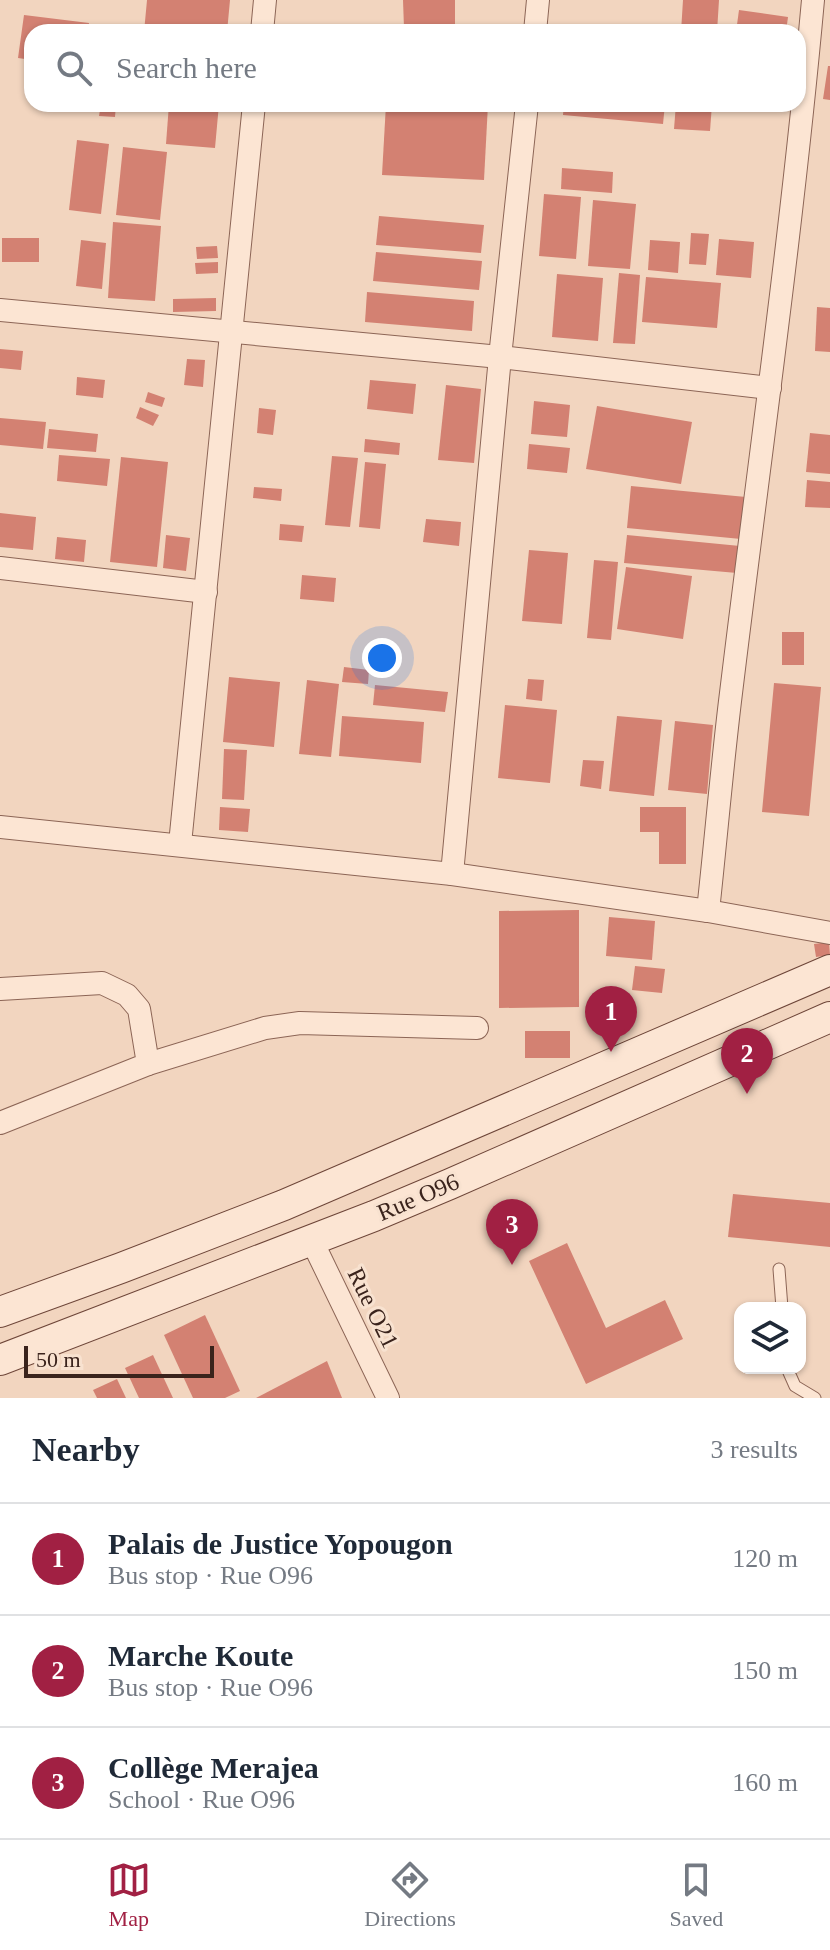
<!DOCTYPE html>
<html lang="en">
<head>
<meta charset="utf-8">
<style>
	body { margin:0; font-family:Georgia,serif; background:#f6f6f7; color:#1f2937 }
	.controls { position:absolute; right:24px; bottom:24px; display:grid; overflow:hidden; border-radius:16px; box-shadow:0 2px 6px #0004 }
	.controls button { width:72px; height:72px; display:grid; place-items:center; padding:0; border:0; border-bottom:2px solid #e0e1e3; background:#fff; color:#1f2937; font:40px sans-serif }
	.scale { position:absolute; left:24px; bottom:20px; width:190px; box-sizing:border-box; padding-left:8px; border:4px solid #3a231c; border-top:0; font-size:22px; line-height:28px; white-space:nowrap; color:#3a231c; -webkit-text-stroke:6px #f8e2d0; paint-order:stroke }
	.you { position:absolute; left:382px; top:658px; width:28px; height:28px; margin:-20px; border:6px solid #fff; border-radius:50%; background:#1a73e8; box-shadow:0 0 0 12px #1a73e833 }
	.badge { display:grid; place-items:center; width:52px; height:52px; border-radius:50%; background:#a12043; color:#fff; font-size:26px; font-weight:700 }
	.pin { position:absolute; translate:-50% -66px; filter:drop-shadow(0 2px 4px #0008) }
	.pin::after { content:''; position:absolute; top:42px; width:28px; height:24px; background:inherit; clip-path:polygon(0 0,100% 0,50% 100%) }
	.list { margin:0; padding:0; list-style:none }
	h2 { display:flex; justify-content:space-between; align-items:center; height:104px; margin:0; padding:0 32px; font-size:34px }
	h2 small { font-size:26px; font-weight:400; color:#747a83 }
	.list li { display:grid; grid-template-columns:52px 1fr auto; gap:24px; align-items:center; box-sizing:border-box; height:112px; padding:0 32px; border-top:2px solid #e0e1e3 }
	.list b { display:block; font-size:30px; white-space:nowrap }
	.list p { margin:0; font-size:26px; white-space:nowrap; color:#747a83 }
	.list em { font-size:26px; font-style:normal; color:#747a83 }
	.icon { flex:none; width:44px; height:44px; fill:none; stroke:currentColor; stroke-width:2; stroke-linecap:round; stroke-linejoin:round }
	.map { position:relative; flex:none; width:830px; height:1398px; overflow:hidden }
	.search { position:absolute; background:#fff; box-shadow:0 2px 6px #0004; left:24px; right:24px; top:24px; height:88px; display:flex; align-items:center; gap:20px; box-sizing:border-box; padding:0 28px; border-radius:24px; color:#747a83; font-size:30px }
	.sheet { height:440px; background:#fff }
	nav { display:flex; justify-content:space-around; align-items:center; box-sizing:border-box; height:112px; border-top:2px solid #e0e1e3; background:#fff; font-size:22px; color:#747a83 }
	nav a { display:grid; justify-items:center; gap:4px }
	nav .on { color:#a12043 }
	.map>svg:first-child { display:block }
</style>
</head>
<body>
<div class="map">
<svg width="830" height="1398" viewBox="0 0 830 1398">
	<rect width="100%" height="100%" fill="#f2d5bf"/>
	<g fill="#d38172">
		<path d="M147,0H230L227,32H144Z"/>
		<path d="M403,0H455V28H404Z"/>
		<path d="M683,0H719L717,32H681Z"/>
		<path d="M739,10L788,17L786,32H736Z"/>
		<path d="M24,15L89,23L88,32H32V60L18,58Z"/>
		<path d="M828,66H830V100L823,99Z"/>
		<path d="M101,104H116L115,117L99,116Z"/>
		<path d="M169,104H219L215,148L166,144Z"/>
		<path d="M386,104H488L484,180L382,175Z"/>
		<path d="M564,104H665L663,124L563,115Z"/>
		<path d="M676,104H712L710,131L674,129Z"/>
		<path d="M77,140L109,144L101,214L69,210Z"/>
		<path d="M123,147L167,152L160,220L116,215Z"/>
		<path d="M562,168L613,172L612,193L561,189Z"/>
		<path d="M544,194L581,197L576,259L539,256Z"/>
		<path d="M593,200L636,204L630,269L588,266Z"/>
		<path d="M379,216L484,225L481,253L376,245Z"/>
		<path d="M113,222L161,226L155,301L108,298Z"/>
		<path d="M691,233L709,234L706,265L689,264Z"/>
		<rect x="2" y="238" width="37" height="24"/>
		<path d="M719,239L754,242L751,278L716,275Z"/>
		<path d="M81,240L106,243L102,289L76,286Z"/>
		<path d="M650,240L680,242L678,273L648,270Z"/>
		<path d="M217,246L218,258L197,259L196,247Z"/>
		<path d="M376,252L482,261L479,290L373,281Z"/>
		<path d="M218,262V273L196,274L195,263Z"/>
		<path d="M619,273L640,275L635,344L613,343Z"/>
		<path d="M557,274L603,278L598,341L552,337Z"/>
		<path d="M646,277L721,283L717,328L642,322Z"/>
		<path d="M367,292L474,301L472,331L365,322Z"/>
		<path d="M216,298V311L173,312V299Z"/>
		<path d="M817,307L830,308V352L815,351Z"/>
		<path d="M0,349L23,351L21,370L0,368Z"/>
		<path d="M187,359L205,360L203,387L184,385Z"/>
		<path d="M77,377L105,380L103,398L76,395Z"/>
		<path d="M370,380L416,384L413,414L367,409Z"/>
		<path d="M446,385L481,389L474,463L438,460Z"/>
		<path d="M148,392L165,398L162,407L145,402Z"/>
		<path d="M534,401L570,405L567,437L531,434Z"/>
		<path d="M597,406L692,422L681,484L586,469Z"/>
		<path d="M140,407L159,415L153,426L136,418Z"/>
		<path d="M259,408L276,410L273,435L257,433Z"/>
		<path d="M0,418L46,422L43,449L0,445Z"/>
		<path d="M49,429L98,434L96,452L47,448Z"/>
		<path d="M810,433L830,435V474L806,472Z"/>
		<path d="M365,439L400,443L399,455L364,452Z"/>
		<path d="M529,444L570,448L567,473L527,469Z"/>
		<path d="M59,455L110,459L107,486L57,481Z"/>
		<path d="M332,456L358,458L350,527L325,525Z"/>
		<path d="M121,457L168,462L157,567L110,562Z"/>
		<path d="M365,462L386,464L380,529L359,527Z"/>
		<path d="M807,480L830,482V508L805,507Z"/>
		<path d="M631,486L746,497L741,539L627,528Z"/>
		<path d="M254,487L282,489L281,501L253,498Z"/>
		<path d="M0,513L36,517L33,550L0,547Z"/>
		<path d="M426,519L461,522L459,546L423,542Z"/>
		<path d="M280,524L304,526L302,542L279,540Z"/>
		<path d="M166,535L190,538L186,571L163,568Z"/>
		<path d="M627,535L740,546L737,573L624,563Z"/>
		<path d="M57,537L86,540L84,562L55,559Z"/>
		<path d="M529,550L568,553L562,624L522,621Z"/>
		<path d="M594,560L618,562L611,640L587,638Z"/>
		<path d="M626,567L692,576L683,639L617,629Z"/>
		<path d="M302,575L336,578L334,602L300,599Z"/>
		<rect x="782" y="632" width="22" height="33"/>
		<path d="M344,667L369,670L368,684L342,682Z"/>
		<path d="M229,677L280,682L274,747L223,742Z"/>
		<path d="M528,679L544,680L542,701L526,699Z"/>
		<path d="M307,680L339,684L331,757L299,754Z"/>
		<path d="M774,683L821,687L809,816L762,812Z"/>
		<path d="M375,685L448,692L445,712L373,705Z"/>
		<path d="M505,705L557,710L550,783L498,778Z"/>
		<path d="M342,716L424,722L421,763L339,756Z"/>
		<path d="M617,716L662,720L654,796L609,791Z"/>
		<path d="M675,721L713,725L707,794L668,790Z"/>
		<path d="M224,749L247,750L244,800L222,799Z"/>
		<path d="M583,760L604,761L601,789L580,786Z"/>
		<path d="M220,807L250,809L248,832L219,830Z"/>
		<path d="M640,807H686V864H659V832H640Z"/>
		<path d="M579,910V1007L499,1008V911Z"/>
		<path d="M609,917L655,921L652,960L606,956Z"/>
		<path d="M829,942L830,955L816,957L814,944Z"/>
		<path d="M635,966L665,969L662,993L632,990Z"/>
		<rect x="525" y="1031" width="45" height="27"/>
		<path d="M733,1194L830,1203V1247L728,1237Z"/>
		<path d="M567,1243L606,1328L665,1300L683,1339L586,1384L529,1261Z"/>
		<path d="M205,1315L240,1391L225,1398H193L164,1335Z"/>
		<path d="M153,1355L173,1398H139L125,1368Z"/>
		<path d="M327,1361L342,1398H256Z"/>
		<path d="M117,1379L126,1398H97L93,1390Z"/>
	</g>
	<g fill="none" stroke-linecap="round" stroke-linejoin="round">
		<g stroke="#8c6556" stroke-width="13">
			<g id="lane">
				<path d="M779,1269L782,1308"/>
				<path d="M787,1368L795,1386L815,1398"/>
			</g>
		</g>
		<g stroke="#8c6556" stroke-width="24">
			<g id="street">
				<path d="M262,32L265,0"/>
				<path d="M535,32L538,0"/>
				<path d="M0,310L500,357L770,388"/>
				<path d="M0,568L206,592"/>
				<path d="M0,827L452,874L708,911L830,933"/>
				<path d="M180,844L254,104"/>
				<path d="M452,874L500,357L527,104"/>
				<path d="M708,911C716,838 722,766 731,693C759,462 792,232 813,0"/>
				<path d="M0,989L102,983L127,995L139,1009L148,1064L0,1123"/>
				<path d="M148,1064L265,1028L300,1023L477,1028"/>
				<path d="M312,1241L388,1398"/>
			</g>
		</g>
		<g stroke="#6e4639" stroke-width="32">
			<g id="secondary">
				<path d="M0,1312L121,1268L284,1205L830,970"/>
				<path d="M0,1360L374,1216L450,1184L830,1017"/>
			</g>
		</g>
		<use href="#lane" stroke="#fce5d3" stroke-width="11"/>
		<use href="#street" stroke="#fce5d3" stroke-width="22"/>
		<use href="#secondary" stroke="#fce5d3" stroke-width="30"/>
	</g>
	<g text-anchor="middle" stroke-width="6" stroke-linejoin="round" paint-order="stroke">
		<g font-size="24" fill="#3a231c" stroke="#f8e2d0">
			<text transform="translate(418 1197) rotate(-23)" y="8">Rue O96</text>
			<text transform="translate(373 1308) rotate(64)" y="8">Rue O21</text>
		</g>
	</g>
</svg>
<div class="controls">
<button><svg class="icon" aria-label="layers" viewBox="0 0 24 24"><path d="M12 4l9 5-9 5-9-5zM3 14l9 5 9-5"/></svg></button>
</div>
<div class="scale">50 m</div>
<div class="you"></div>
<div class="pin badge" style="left:611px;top:1052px">1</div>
<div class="pin badge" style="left:747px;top:1094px">2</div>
<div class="pin badge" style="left:512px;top:1265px">3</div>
<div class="search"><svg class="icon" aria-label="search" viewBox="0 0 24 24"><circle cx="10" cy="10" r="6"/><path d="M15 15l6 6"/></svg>Search here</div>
</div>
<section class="sheet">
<h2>Nearby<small>3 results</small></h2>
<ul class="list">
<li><span class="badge">1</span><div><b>Palais de Justice Yopougon</b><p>Bus stop · Rue O96</p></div><em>120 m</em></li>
<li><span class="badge">2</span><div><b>Marche Koute</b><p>Bus stop · Rue O96</p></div><em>150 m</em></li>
<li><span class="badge">3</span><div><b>Collège Merajea</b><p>School · Rue O96</p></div><em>160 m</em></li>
</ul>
</section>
<nav>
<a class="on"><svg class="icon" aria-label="map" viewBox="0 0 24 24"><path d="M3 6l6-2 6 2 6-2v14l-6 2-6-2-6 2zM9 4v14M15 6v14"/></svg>Map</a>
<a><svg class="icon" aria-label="directions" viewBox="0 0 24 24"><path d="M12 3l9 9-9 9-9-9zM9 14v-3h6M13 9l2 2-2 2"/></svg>Directions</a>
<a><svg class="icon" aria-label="saved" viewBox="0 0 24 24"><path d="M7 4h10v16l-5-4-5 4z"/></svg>Saved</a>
</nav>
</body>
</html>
